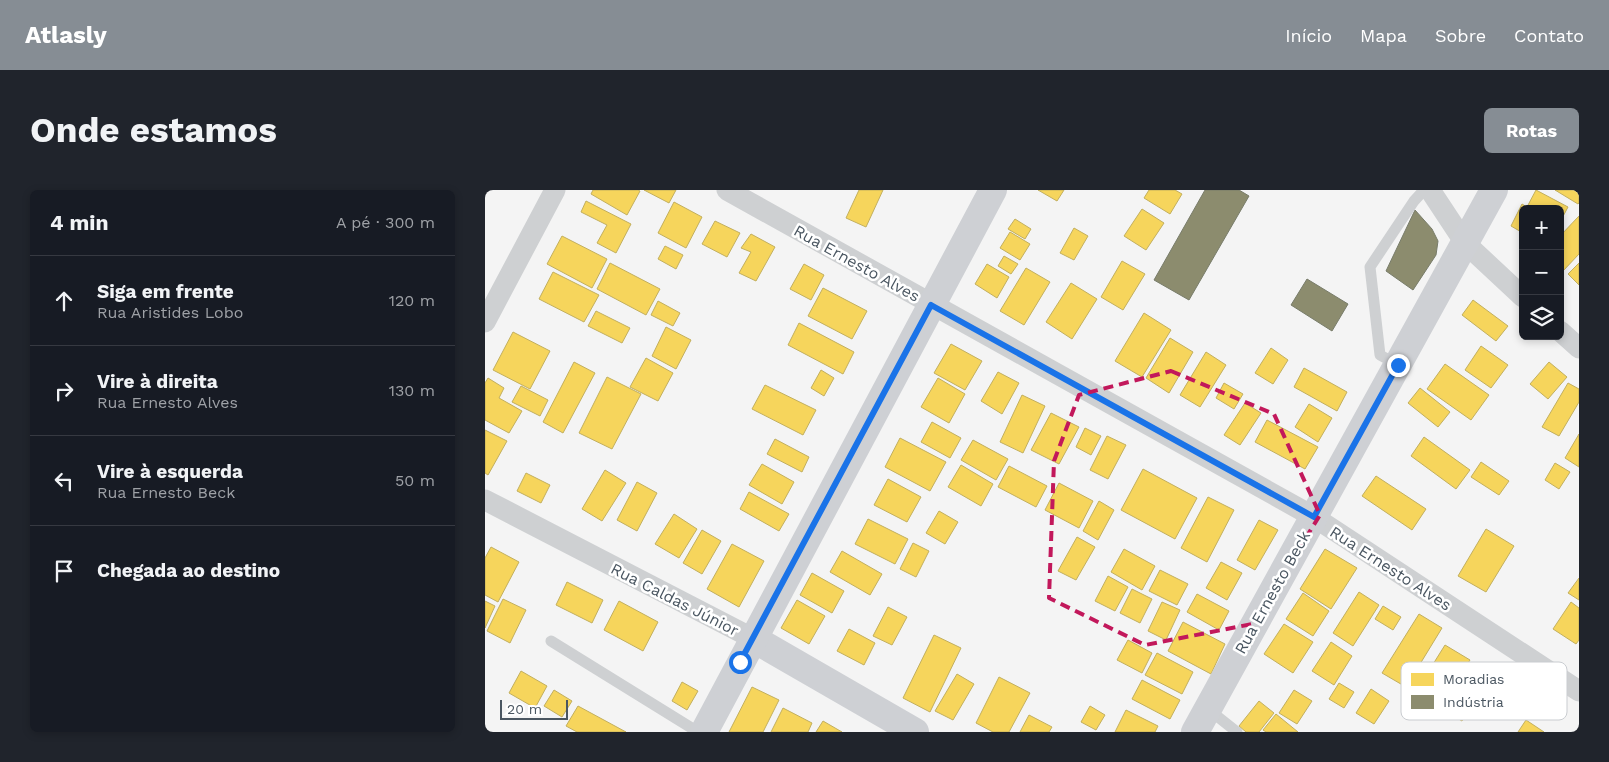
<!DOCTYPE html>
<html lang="pt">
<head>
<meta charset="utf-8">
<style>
	body { margin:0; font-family:"Work Sans",sans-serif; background:#20242c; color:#f1f3f6 }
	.controls { position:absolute; right:15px; top:15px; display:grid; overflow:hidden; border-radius:8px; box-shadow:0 2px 8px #0003 }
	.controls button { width:45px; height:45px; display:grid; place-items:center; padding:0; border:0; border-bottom:1px solid #363941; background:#171b24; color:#f1f3f6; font:25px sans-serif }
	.scale { position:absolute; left:15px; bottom:12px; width:68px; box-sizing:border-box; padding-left:5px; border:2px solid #4a5661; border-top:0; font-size:14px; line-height:18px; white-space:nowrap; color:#4a5661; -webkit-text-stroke:4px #fff; paint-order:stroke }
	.stop { position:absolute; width:15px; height:15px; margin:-11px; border:4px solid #1a73e8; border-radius:50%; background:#fff }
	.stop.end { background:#1a73e8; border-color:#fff; box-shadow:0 1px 5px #0008 }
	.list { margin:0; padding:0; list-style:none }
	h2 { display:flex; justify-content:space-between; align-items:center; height:65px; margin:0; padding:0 20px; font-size:21px }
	h2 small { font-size:16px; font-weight:400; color:#9ea1a6 }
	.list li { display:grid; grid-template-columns:32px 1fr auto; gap:15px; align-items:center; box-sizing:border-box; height:90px; padding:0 20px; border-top:1px solid #363941 }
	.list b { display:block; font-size:19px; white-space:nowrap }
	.list p { margin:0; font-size:16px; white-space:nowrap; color:#9ea1a6 }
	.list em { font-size:16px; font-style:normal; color:#9ea1a6 }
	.icon { flex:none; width:28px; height:28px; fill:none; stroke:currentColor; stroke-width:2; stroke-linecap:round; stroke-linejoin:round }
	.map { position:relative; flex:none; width:1094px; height:542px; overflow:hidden; border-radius:8px }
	header { display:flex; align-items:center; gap:30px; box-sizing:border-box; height:70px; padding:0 25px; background:#868d94; color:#fff }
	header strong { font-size:24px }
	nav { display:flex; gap:28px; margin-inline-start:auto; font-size:18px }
	.intro { display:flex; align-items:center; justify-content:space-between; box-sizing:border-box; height:120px; padding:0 30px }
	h1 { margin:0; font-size:35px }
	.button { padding:12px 22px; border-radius:8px; background:#868d94; color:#fff; font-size:18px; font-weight:700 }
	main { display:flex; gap:30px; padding:0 30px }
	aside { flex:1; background:#171b24; border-radius:8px; box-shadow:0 2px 8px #0003 }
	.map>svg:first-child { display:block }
</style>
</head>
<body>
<header>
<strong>Atlasly</strong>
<nav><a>Início</a><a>Mapa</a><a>Sobre</a><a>Contato</a></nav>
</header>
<div class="intro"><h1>Onde estamos</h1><a class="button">Rotas</a></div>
<main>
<aside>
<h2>4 min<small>A pé · 300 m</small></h2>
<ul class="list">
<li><svg class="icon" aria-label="ahead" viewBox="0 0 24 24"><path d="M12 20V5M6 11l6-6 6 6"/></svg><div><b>Siga em frente</b><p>Rua Aristides Lobo</p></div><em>120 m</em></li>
<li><svg class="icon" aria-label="right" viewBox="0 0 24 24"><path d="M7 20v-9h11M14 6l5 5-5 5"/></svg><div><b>Vire à direita</b><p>Rua Ernesto Alves</p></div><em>130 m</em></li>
<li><svg class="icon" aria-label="left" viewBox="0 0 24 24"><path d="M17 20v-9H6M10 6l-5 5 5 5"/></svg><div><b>Vire à esquerda</b><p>Rua Ernesto Beck</p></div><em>50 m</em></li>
<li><svg class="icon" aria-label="arrive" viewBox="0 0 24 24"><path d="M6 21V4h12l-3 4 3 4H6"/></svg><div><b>Chegada ao destino</b></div></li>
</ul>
</aside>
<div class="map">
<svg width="1094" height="542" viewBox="0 0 1094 542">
	<rect width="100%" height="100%" fill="#f4f4f4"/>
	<g fill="#f6d55c" stroke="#c2af5e">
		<path d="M108,0H153L155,1L142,25L106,4Z"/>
		<path d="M159,0H191L184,13Z"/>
		<path d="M374,0H398L381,37L361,28Z"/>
		<path d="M553,0H579L572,11Z"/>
		<path d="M664,0H690L697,4L685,24L659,8Z"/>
		<path d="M1051,0L1083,17L1075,32V19H1038V43L1026,36L1037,14L1042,17Z"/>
		<path d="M1070,0H1094V13L1093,14Z"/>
		<path d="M101,11L146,34L131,63L112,53L122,35L96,22Z"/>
		<path d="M189,12L217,27L201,58L173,43Z"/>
		<path d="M657,19L679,33L661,60L639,46Z"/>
		<path d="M1094,26V64L1078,81L1075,78V46Z"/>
		<path d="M530,29L546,39L540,49L523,39Z"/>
		<path d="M230,31L255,43L242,67L217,54Z"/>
		<path d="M589,38L603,46L589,70L575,63Z"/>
		<path d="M525,42L545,54L535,70L515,58Z"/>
		<path d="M266,44L290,57L271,91L254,83L266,62L256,58Z"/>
		<path d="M77,46L122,69L107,98L62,74Z"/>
		<path d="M180,56L198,65L191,79L173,69Z"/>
		<path d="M519,66L533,74L526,84L513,76Z"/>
		<path d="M637,71L660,84L638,120L616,107Z"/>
		<path d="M125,73L175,99L161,125L112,99Z"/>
		<path d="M1094,73V95L1083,84Z"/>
		<path d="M319,74L339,85L326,110L305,99Z"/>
		<path d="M502,74L524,87L512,108L490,94Z"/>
		<path d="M541,78L565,92L539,135L515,121Z"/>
		<path d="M68,82L114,105L99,132L54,109Z"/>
		<path d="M586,93L612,109L587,149L561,132Z"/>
		<path d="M338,98L382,121L367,149L323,126Z"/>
		<path d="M988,110L1023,136L1011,151L977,125Z"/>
		<path d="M173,111L195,123L188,136L166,125Z"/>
		<path d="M111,121L145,138L137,153L103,136Z"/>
		<path d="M659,123L686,140L657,187L630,171Z"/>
		<path d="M314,133L369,162L358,184L303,155Z"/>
		<path d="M181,137L206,150L191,179L167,166Z"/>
		<path d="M28,142L65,161L45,199L8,180Z"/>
		<path d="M685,148L708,162L684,203L661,188Z"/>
		<path d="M466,154L497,171L480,200L449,183Z"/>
		<path d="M996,156L1023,175L1006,198L980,180Z"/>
		<path d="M786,158L803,170L788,194L770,183Z"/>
		<path d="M721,162L741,175L715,217L695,205Z"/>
		<path d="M161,168L188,183L173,211L145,197Z"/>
		<path d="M89,172L110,183L78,243L58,232Z"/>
		<path d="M1064,172L1082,187L1063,209L1045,194Z"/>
		<path d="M960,174L1004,205L986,230L942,199Z"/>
		<path d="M819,178L862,202L852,221L809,197Z"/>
		<path d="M336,180L349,188L339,206L326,198Z"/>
		<path d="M513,182L534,193L517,224L496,211Z"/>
		<path d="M122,187L156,204L127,259L94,243Z"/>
		<path d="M3,188L19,198L14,208L37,221L24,243L0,230V193Z"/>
		<path d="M453,188L480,204L464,233L436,217Z"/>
		<path d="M739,193L758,204L749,219L731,208Z"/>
		<path d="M1083,193L1094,199V212L1074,246L1057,237Z"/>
		<path d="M280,195L331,220L318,245L267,219Z"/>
		<path d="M36,196L63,210L55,226L27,212Z"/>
		<path d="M935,198L965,222L953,237L923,213Z"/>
		<path d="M537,205L560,216L538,263L515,252Z"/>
		<path d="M760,213L776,223L755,255L739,245Z"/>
		<path d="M824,214L847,228L833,252L810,237Z"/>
		<path d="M566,223L594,237L574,274L546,260Z"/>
		<path d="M782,230L833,257L820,279L770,252Z"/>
		<path d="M447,232L476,248L465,268L436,252Z"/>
		<path d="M600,238L616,246L606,265L591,257Z"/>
		<path d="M0,240L22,251L3,285L0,283Z"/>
		<path d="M1094,244V277L1080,268Z"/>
		<path d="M622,246L641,255L623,289L605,280Z"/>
		<path d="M939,247L985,280L971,299L926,266Z"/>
		<path d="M415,248L461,272L445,301L400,277Z"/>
		<path d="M290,249L324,267L317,282L282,264Z"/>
		<path d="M488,250L523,269L511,290L476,270Z"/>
		<path d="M996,272L1024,291L1014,305L986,287Z"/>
		<path d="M1070,273L1085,282L1074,299L1060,290Z"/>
		<path d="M277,274L309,292L297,314L264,295Z"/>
		<path d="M476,275L508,294L496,316L463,297Z"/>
		<path d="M524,276L562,296L551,317L513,297Z"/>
		<path d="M658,279L712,308L690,349L636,320Z"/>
		<path d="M120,280L141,293L117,331L97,319Z"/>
		<path d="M41,283L65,295L56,313L32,301Z"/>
		<path d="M891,286L941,319L927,340L877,306Z"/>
		<path d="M403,289L436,307L422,332L389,315Z"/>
		<path d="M152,292L172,303L152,341L132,330Z"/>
		<path d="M574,293L608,311L594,338L560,320Z"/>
		<path d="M264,302L304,324L294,341L255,319Z"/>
		<path d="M723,307L749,320L722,372L696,358Z"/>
		<path d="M614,311L629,320L613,350L598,341Z"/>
		<path d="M454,321L473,332L460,354L441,343Z"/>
		<path d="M189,324L212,339L194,368L170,354Z"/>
		<path d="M383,329L423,349L410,374L370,354Z"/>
		<path d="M774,330L793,340L770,380L752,370Z"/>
		<path d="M1001,339L1029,356L1001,402L973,386Z"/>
		<path d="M217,340L236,351L217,384L198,373Z"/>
		<path d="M592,347L610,357L591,390L573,381Z"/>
		<path d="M428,353L444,361L431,387L415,379Z"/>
		<path d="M247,354L279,371L254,417L222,399Z"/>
		<path d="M6,357L34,372L13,412L0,405V368Z"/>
		<path d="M639,359L670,376L657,400L626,382Z"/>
		<path d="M840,359L872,378L846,419L815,399Z"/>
		<path d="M357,361L397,384L385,405L345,382Z"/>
		<path d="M736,372L757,383L742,410L721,398Z"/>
		<path d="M675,380L703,394L692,415L664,401Z"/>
		<path d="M327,383L359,401L347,423L315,405Z"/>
		<path d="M623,386L643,397L630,421L610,411Z"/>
		<path d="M1094,388V410L1083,403Z"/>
		<path d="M82,392L118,410L107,433L71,415Z"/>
		<path d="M647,399L667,409L655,433L635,423Z"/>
		<path d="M874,402L894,415L868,456L848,443Z"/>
		<path d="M818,403L844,421L828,446L801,429Z"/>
		<path d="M712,404L744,421L734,440L702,422Z"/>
		<path d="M18,409L41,420L25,453L2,441Z"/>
		<path d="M312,410L340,426L324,454L296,438Z"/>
		<path d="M0,411L10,416L0,438Z"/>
		<path d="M134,411L173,432L158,461L119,440Z"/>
		<path d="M677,412L695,420L681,450L663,441Z"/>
		<path d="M1086,412L1094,418V450L1091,454L1068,439Z"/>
		<path d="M898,416L916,427L908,440L890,429Z"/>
		<path d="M403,417L422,427L407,455L388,446Z"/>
		<path d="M934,424L957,438L921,497L897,483Z"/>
		<path d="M698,432L740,454L726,484L683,461Z"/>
		<path d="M799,434L828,452L808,483L779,464Z"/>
		<path d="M364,439L390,453L379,475L352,461Z"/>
		<path d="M449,445L476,458L445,522L418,508Z"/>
		<path d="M643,450L667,463L657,483L632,470Z"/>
		<path d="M846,452L867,466L849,495L827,481Z"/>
		<path d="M960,455L985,470L965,502L940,487Z"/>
		<path d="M672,463L708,482L697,504L660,485Z"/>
		<path d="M985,480L1002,490L977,531L960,521Z"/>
		<path d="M36,481L62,496L50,518L24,503Z"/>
		<path d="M472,484L489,494L468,530L450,521Z"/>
		<path d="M514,487L545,503L524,542H508L491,533Z"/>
		<path d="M657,490L695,510L685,529L647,509Z"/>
		<path d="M197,492L213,501L202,520L187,511Z"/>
		<path d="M854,493L869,502L859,518L844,509Z"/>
		<path d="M267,497L294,510L278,542H244Z"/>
		<path d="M886,499L904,511L889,534L871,523Z"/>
		<path d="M69,500L87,511L77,527L59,516Z"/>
		<path d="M809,500L827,511L812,534L794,523Z"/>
		<path d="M774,511L789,523L774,542H761L754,536Z"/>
		<path d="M93,516L141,542H92L81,536Z"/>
		<path d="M605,516L620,525L611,540L596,532Z"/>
		<path d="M298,518L327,533L323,542H286Z"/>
		<path d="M641,520L673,536L670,542H630Z"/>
		<path d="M791,524L813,542H781L778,540Z"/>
		<path d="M544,525L567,537L564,542H535Z"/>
		<path d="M1041,530L1059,542H1033Z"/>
		<path d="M338,531L357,542H331Z"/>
	</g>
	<g fill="#8c8c6e" stroke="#787c6a">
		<path d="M720,0H754L764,6L704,110L669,90Z"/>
		<path d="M930,20L947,39L953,51L951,65L928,100L901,81Z"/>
		<path d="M822,89L863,114L847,141L806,115Z"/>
	</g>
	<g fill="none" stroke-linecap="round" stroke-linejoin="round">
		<g stroke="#ced0d2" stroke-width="11">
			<path d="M913,175L895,165L885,77L929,11L939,0"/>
			<path d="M66,451L213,542"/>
			<path d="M723,519L752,542"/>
		</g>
		<g stroke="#ced0d2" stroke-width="21">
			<path d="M242,0L829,327L1094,501"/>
			<path d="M945,0L980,53L1038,107"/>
			<path d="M0,132L70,0"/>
			<path d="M1075,141L1094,158"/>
			<path d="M0,310L267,448"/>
		</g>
		<g stroke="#ced0d4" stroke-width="28">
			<path d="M267,448L430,542"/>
			<path d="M219,542L508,0"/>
			<path d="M710,542L1009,0"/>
		</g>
	</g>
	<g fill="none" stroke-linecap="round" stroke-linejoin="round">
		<path stroke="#1a73e8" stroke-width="6" d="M255,472L446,115L829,327L913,175"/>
	</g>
	<path fill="none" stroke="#c2185b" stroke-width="4" stroke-dasharray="10 6" stroke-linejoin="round" d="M686,181L789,224L835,325L767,434L660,455L564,408L569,271L594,205Z"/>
	<g text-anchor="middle" stroke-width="5" stroke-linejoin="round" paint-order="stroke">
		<g font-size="16" fill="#4a5661" stroke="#fff">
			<text transform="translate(372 73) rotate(29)" y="6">Rua Ernesto Alves</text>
			<text transform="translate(906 378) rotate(33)" y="6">Rua Ernesto Alves</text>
			<text transform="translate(787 402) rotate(-61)" y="6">Rua Ernesto Beck</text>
			<text transform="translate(190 409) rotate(27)" y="6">Rua Caldas Júnior</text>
		</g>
	</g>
	<rect x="916" y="472" width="166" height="58" rx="8" fill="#fff" stroke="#c9ccd0" stroke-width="1"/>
	<rect x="926" y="483" width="23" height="13" fill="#f6d55c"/>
	<rect x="926" y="505" width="23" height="14" fill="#8c8c6e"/>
	<g font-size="14" fill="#4a5661">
		<text x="958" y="494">Moradias</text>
		<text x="958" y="517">Indústria</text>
	</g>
</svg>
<div class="controls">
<button>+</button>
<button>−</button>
<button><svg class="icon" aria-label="layers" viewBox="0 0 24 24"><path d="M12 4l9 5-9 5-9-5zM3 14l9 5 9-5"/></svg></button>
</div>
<div class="scale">20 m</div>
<div class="stop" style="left:255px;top:472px"></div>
<div class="stop end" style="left:913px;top:175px"></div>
</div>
</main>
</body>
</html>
